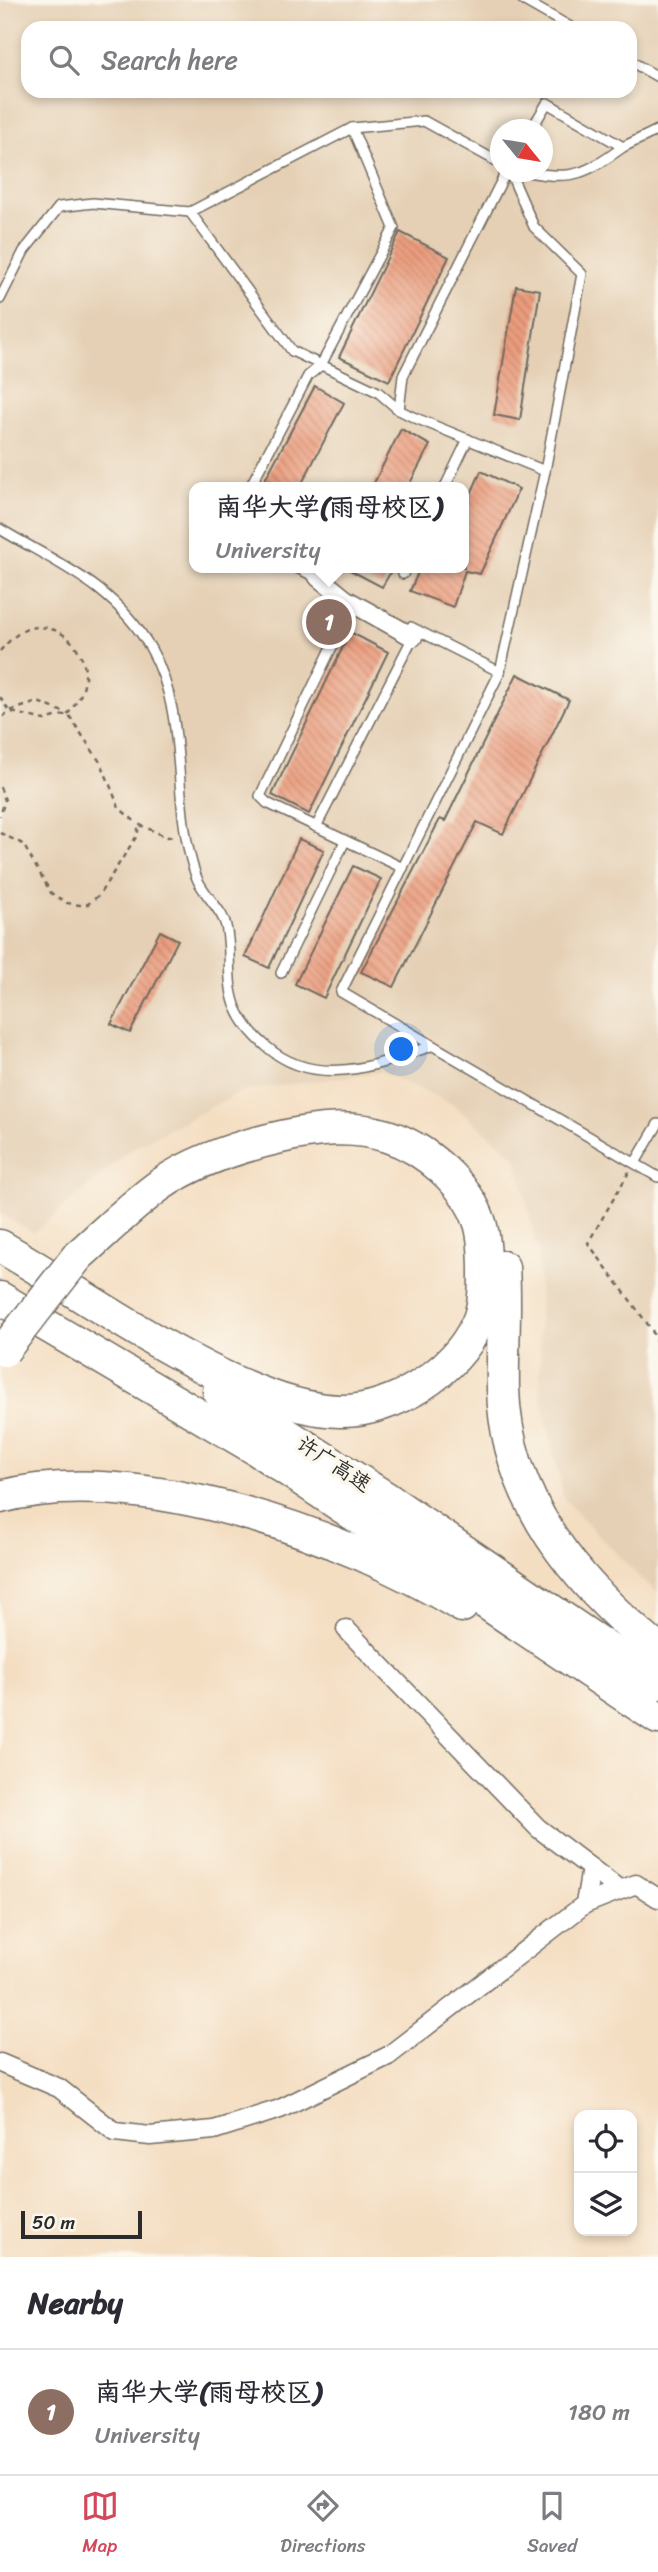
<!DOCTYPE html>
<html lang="en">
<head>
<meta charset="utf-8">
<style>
	body { margin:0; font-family:Sriracha,"LXGW WenKai TC",sans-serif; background:#f2f2f3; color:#2b2b33 }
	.controls { position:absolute; right:21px; bottom:21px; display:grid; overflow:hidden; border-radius:14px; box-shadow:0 4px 10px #0003 }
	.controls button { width:63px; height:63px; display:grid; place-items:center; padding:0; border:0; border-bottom:2px solid #e1e1e2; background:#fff; color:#2b2b33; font:35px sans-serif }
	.compass { position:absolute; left:490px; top:119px; width:63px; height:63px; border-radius:50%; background:#fff; box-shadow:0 4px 10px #0003; rotate:120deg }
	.scale { position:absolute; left:21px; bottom:18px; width:121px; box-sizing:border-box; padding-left:7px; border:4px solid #2b2b2b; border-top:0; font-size:19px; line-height:24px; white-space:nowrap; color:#2b2b2b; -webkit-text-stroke:5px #fbf7ec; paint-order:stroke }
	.you { position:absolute; left:402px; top:1050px; width:24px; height:24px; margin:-18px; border:5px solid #fff; border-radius:50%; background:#1a73e8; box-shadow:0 0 0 10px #1a73e833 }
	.badge { display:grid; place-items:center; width:46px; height:46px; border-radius:50%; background:#d1495b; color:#fff; font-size:23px; font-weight:700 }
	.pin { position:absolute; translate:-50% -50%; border:4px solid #fff; box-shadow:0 2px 7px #0006 }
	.popup { position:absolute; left:189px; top:482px; width:280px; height:91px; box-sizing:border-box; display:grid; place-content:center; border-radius:14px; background:#fff; filter:drop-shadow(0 2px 5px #0005); font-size:23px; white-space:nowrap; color:#7c7c81 }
	.popup b { font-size:26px; color:#2b2b33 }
	.popup::after { content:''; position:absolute; left:50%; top:100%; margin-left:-14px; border:14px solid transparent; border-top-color:#fff }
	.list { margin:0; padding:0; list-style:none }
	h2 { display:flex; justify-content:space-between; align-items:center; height:91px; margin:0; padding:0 28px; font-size:30px }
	h2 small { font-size:23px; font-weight:400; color:#7c7c81 }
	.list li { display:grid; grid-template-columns:46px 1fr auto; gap:21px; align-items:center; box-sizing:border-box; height:126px; padding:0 28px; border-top:2px solid #e1e1e2 }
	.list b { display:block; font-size:26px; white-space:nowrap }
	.list p { margin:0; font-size:23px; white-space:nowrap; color:#7c7c81 }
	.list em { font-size:23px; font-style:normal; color:#7c7c81 }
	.icon { flex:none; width:38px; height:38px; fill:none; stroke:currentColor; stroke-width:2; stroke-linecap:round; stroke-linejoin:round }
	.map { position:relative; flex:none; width:658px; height:2257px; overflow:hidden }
	.search { position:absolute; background:#fff; box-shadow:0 4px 10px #0003; left:21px; right:21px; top:21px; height:77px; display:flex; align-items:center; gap:18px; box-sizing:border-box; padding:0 24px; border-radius:21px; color:#7c7c81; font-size:26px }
	.sheet { height:217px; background:#fff }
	nav { display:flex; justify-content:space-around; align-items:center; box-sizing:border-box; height:98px; border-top:2px solid #e1e1e2; background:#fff; font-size:19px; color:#7c7c81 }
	nav a { display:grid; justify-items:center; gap:4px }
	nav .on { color:#d1495b }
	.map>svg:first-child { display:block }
</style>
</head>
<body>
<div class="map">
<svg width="658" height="2257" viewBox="0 0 658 2257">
	<defs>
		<pattern id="building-back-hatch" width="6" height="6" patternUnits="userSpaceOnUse" patternTransform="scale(1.75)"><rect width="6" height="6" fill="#ec9d7e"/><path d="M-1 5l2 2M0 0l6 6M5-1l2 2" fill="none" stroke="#bf8067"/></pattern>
	</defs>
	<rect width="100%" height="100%" fill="#fbf7ec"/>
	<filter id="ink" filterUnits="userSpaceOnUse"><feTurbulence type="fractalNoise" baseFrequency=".0143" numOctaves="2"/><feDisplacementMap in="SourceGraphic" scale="14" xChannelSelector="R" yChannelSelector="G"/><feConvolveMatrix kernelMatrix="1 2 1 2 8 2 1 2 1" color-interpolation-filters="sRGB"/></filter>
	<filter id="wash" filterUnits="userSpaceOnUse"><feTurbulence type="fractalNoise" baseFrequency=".00686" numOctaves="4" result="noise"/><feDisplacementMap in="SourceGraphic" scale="28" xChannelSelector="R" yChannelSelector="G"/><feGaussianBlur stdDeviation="1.57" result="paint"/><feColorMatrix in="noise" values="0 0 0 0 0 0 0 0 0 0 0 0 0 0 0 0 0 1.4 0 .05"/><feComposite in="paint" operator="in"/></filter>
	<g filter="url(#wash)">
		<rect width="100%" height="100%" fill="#f4dec2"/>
		<path fill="#e5d0b5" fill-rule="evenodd" d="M0,0H658V1593L636,1574L564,1499L540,1392L539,1257L516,1158L453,1104L380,1072L242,1091L131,1149L34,1233L0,1214ZM28,28H630V91H28ZM500,130H542V172H500ZM194,487H464V568H194Z"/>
		<g id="blocks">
			<g fill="url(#building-back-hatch)">
				<path d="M400,232L449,257L389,381L339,357Z"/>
				<path d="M516,286L540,290L520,420L494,415Z"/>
				<path d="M315,386L344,403L300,487H261Z"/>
				<path d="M401,429L430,445L408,487H372Z"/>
				<path d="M481,471L519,489L480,574L465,571L453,607L410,591L420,568H464V510Z"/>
				<path d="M346,568H393L382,587Z"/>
				<path d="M350,632L388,652L309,814L272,795Z"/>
				<path d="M517,674L569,700L503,834L477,822L394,987L361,972L440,819L445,821Z"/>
				<path d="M299,839L324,850L269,968L245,957Z"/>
				<path d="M353,866L381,879L324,998L295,984Z"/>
				<path d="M160,931L178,940L130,1033L111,1024Z"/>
			</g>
		</g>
	</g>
	<g filter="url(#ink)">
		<use href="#blocks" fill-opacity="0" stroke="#716a60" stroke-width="2"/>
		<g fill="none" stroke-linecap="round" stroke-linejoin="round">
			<g stroke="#716a60" stroke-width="12">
				<g id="service">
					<path d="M523,0L572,28"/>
					<path d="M630,61L658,77"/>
					<path d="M531,130L547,103L623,147L658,130"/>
					<path d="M510,172L534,227L582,274L545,471L500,672L341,992L658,1177"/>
					<path d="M529,172C573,181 587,173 623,147"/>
					<path d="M190,212L292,351L378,392L399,410L413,417L545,471"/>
					<path d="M0,299L24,251L59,207L93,203L190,212L352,128L424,121L500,163"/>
					<path d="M399,410L403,376L506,172"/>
					<path d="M250,487L308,376L321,365L394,228L352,128"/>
					<path d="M445,487L468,439"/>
					<path d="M0,529C60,565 115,586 151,649C190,718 170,803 196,876C202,894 222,908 226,926C232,952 226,980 235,1005C241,1021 254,1036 267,1047C316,1089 377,1066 431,1046"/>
					<path d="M297,568L318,578"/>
					<path d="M403,574L406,568"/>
					<path d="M345,600L344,622L260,796L267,803L403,868"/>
					<path d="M411,627L500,672"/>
					<path d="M316,827L413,637"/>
					<path d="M281,973L345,841"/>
					<path d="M635,1163L658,1124"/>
				</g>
			</g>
			<g stroke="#716a60" stroke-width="21">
				<g id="minor">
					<path d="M318,577L345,599L413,637"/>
					<path d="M346,1629L538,1828L620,1890"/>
					<path d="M585,1904L591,1868"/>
					<path d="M0,2063L59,2088L115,2132L150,2136L214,2130L280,2109L388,2056L585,1904L636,1884L658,1898"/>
				</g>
			</g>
			<g stroke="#716a60" stroke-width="35">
				<g id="motorway">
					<path d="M0,1246C88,1296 240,1409 340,1411C367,1412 398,1400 420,1386C445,1370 465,1351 477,1324C484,1310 485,1290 485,1274C485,1258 485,1239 480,1223C467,1184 425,1148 387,1136C352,1125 316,1129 281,1137C241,1146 194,1161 160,1185C131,1206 105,1232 78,1256"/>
					<path d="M503,1267C506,1308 502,1348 503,1389C506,1500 576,1583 658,1650"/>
					<path d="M0,1298L256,1449L658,1718"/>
					<path d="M219,1391L386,1498L658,1683"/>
					<path d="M0,1497C137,1461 344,1534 462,1606"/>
				</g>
			</g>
			<g stroke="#716a60" stroke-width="2.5" stroke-dasharray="5 5" stroke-linecap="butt">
				<path d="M0,651C8,642 18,631 30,628C63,621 91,654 84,685C82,696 74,705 68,714L38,702L9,711"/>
				<path d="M0,697L9,711L0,720"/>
				<path d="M12,712L44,720L68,714L102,765L119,808L138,824"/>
				<path d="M0,787L5,800L0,816"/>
				<path d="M0,833L23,844L51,893L67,903L80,905L88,904L99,895L138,834V824L167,837L175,836"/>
				<path d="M629,1172L588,1243L652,1330L658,1348"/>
			</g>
			<use href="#service" stroke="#fff" stroke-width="9"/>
			<use href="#minor" stroke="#fff" stroke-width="18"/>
			<use href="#motorway" stroke="#fff" stroke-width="32"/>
			<g stroke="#716a60" stroke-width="35" stroke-linecap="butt">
				<path id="motorway-bridge" d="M4,1350L78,1256"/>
			</g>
			<use href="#motorway-bridge" stroke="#fff" stroke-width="32"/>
		</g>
	</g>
	<g text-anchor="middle" stroke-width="7" stroke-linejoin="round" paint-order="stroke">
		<g font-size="21" fill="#2b2b2b" stroke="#fbf7ec">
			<text transform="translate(334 1464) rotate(33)" y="7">许广高速</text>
		</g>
	</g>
</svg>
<div class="controls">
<button><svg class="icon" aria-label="locate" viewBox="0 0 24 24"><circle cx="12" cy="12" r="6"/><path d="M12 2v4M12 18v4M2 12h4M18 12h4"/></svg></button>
<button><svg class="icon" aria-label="layers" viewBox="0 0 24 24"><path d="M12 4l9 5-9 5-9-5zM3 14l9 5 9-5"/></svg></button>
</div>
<svg class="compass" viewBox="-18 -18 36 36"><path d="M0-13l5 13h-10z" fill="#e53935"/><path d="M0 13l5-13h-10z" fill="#7c7c81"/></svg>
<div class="scale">50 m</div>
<div class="you"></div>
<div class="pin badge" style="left:329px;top:622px;background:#8d6e63">1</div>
<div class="popup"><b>南华大学(雨母校区)</b>University</div>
<div class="search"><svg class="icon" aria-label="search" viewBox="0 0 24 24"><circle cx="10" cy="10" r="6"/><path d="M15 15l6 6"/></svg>Search here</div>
</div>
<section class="sheet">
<h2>Nearby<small></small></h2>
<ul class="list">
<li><span class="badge" style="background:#8d6e63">1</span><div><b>南华大学(雨母校区)</b><p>University</p></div><em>180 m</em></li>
</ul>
</section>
<nav>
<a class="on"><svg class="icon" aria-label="map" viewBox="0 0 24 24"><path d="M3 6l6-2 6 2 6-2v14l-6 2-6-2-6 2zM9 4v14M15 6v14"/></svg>Map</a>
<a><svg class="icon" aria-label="directions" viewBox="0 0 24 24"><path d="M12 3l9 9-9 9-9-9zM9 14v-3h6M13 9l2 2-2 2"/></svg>Directions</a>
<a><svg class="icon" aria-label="saved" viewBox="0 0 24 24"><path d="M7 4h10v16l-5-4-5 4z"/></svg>Saved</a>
</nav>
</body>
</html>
